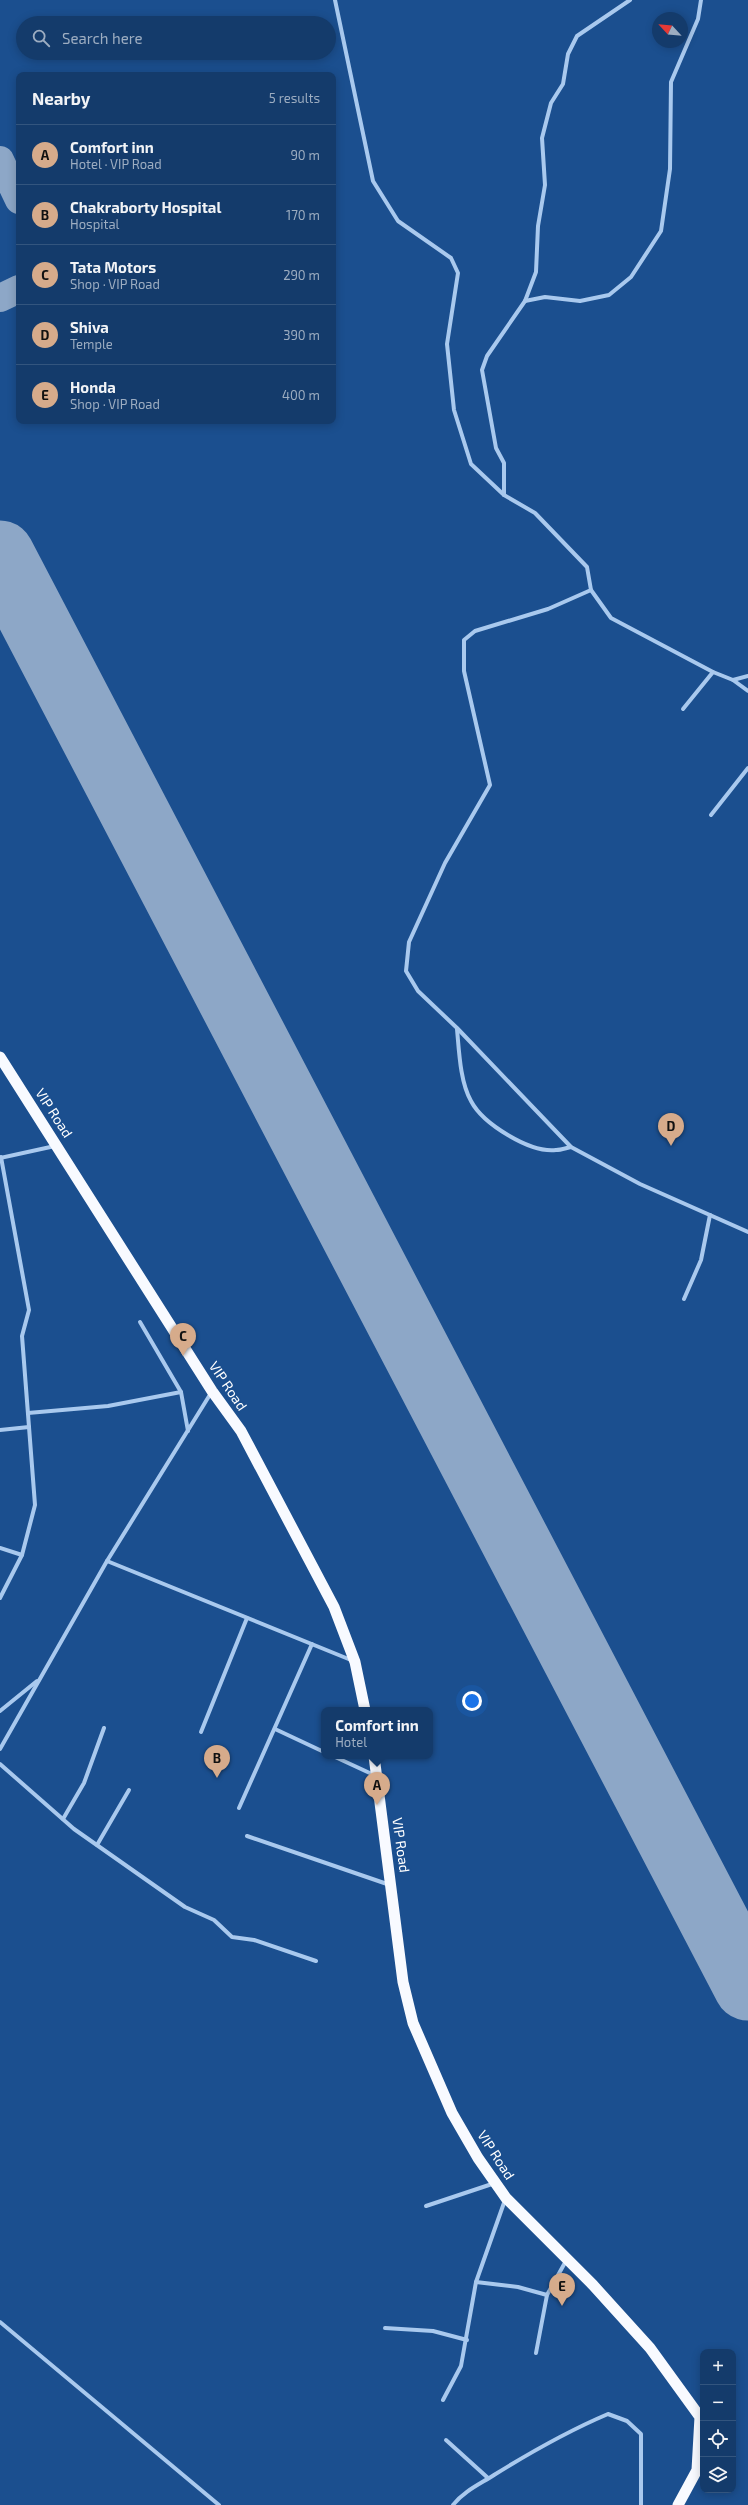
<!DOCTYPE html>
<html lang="en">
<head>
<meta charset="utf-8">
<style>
	body { margin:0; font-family:"Exo 2",sans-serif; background:#1d4271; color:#f1f3f6 }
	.controls { position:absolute; right:12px; bottom:12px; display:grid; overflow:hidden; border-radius:8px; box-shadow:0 2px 10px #0003 }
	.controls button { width:36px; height:36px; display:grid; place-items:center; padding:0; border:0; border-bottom:1px solid #33557e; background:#143b6b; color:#f1f3f6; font:20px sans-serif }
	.compass { position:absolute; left:652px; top:12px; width:36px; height:36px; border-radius:50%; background:#143b6b; box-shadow:0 2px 10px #0003; rotate:296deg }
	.you { position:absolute; left:472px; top:1701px; width:14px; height:14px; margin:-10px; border:3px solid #fff; border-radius:50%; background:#1a73e8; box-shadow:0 0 0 6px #1a73e833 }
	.badge { display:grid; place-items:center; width:26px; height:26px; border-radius:50%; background:#d6ab8b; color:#111; font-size:13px; font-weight:700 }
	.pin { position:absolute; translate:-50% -33px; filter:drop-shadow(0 1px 2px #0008) }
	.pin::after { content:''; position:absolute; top:21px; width:14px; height:12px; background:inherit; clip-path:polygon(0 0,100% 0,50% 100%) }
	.popup { position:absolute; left:321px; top:1707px; width:112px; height:52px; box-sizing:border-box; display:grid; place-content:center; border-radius:8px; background:#143b6b; filter:drop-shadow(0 1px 3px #0005); font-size:13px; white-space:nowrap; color:#9dadc1 }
	.popup b { font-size:15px; color:#f1f3f6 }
	.popup::after { content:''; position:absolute; left:50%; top:100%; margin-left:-8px; border:8px solid transparent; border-top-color:#143b6b }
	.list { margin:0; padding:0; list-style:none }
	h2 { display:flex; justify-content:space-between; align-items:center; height:52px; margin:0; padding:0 16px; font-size:17px }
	h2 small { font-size:13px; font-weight:400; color:#9dadc1 }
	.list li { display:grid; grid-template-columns:26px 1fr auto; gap:12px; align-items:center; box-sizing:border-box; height:60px; padding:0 16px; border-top:1px solid #33557e }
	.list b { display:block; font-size:15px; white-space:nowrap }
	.list p { margin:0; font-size:13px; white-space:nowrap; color:#9dadc1 }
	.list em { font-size:13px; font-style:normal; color:#9dadc1 }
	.icon { flex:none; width:22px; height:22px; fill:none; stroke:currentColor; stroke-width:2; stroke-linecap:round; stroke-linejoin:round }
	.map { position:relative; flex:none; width:748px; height:2505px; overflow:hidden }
	.search { position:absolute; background:#143b6b; box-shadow:0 2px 10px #0003; left:16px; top:16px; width:320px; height:44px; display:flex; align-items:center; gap:10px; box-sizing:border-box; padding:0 14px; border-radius:22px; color:#9dadc1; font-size:15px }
	.panel { position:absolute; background:#143b6b; box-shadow:0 2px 10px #0003; left:16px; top:72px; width:320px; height:352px; border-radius:8px }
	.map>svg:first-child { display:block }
</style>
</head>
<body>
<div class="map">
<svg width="748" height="2505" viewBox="0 0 748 2505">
	<rect width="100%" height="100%" fill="#1b4f8f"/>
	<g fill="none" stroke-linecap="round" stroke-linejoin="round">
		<g stroke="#8da7c7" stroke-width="28">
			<path d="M0,160L19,200"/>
			<path d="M0,298L19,289"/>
		</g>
		<path stroke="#8da7c7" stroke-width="69" d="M0,555L748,1986"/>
		<g stroke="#a9c9ee" stroke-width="4">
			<path d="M335,0L373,181L398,221L451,258L458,273L447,344L454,410L471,464L504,495L535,513L587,567L591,590L548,609L475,631L464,640V671L490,785L445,863L409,942L406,971L418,991L457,1028L571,1147L640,1184L748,1232"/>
			<path d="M525,301L545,297L580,301L609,295L631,277L661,231L670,169L671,82L698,19L701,0"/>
			<path d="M504,495V463L496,448L482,370L487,356L525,301L536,272L538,226L545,185L542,138L551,103L563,84L568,54L577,36L630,0"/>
			<path d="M591,590L611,618L713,672L733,680L748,676"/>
			<path d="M733,680L748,691"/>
			<path d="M683,709L713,672"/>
			<path d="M711,815L748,768"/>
			<path d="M457,1029C459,1050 460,1082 471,1101C483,1124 530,1153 556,1150C561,1150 566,1148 571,1147"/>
			<path d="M0,1158L55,1146"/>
			<path d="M684,1299L701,1260L710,1215"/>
			<path d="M140,1322L181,1392L188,1431"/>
			<path d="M28,1413L108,1406L181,1392"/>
			<path d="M0,1430L29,1427"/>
			<path d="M0,1548L22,1555"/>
			<path d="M107,1561L351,1660"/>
			<path d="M0,1598L22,1555L35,1505L22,1336L29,1310L1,1157"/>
			<path d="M0,1711L37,1681"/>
			<path d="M275,1729L324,1752"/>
			<path d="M201,1732L247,1618"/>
			<path d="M0,1749L107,1561L211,1393"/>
			<path d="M333,1756L374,1775"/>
			<path d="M0,1764L74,1829L185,1907L214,1920L232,1937L254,1940L316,1961"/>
			<path d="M239,1808L312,1644"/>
			<path d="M63,1819L84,1783L104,1728"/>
			<path d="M247,1836L390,1885"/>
			<path d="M97,1845L129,1790"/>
			<path d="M426,2206L495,2183"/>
			<path d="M476,2282L518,2287L547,2295"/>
			<path d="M0,2322L219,2505"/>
			<path d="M385,2328L433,2331L467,2340"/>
			<path d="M536,2353L547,2295L567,2259"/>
			<path d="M443,2400L461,2366L476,2282L505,2200"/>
			<path d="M446,2440L488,2478"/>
			<path d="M453,2505C464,2491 480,2484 494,2475C531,2452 568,2431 608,2414L627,2421L641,2434V2505"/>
		</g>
		<g stroke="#f8faff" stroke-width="11">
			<path d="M0,1057L212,1391L241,1431L334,1607L355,1662L365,1710"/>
			<path d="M374,1756L403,1982L413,2023L452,2113L478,2158L506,2198L593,2285L650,2348L700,2417L697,2470L678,2505"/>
		</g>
	</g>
	<g text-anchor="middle" stroke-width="3.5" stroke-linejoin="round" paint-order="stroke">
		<g font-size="14" fill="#fff" stroke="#1b4f8f">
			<text transform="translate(54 1113) rotate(57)" y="5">VIP Road</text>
			<text transform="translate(228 1386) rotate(56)" y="5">VIP Road</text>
			<text transform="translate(401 1845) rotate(82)" y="5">VIP Road</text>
			<text transform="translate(496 2155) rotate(57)" y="5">VIP Road</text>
		</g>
	</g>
</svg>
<div class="controls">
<button>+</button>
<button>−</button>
<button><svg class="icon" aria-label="locate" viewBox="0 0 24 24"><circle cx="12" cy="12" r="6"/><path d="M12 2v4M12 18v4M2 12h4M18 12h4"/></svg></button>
<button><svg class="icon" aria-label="layers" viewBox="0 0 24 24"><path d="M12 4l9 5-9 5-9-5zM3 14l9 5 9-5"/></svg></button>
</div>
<svg class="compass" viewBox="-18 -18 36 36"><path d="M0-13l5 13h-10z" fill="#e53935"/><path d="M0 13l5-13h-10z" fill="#9dadc1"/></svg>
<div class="you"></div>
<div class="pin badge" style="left:377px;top:1805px">A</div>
<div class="popup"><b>Comfort inn</b>Hotel</div>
<div class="pin badge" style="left:217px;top:1778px">B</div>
<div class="pin badge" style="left:183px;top:1356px">C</div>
<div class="pin badge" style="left:671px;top:1146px">D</div>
<div class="pin badge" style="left:562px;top:2306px">E</div>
<div class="search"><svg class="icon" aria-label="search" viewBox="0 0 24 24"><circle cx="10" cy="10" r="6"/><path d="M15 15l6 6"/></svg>Search here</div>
<section class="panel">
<h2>Nearby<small>5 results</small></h2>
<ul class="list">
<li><span class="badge">A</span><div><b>Comfort inn</b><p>Hotel · VIP Road</p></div><em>90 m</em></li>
<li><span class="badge">B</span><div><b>Chakraborty Hospital</b><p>Hospital</p></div><em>170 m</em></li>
<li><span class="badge">C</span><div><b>Tata Motors</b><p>Shop · VIP Road</p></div><em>290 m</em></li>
<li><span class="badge">D</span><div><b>Shiva</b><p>Temple</p></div><em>390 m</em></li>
<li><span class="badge">E</span><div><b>Honda</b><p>Shop · VIP Road</p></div><em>400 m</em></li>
</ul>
</section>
</div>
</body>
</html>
